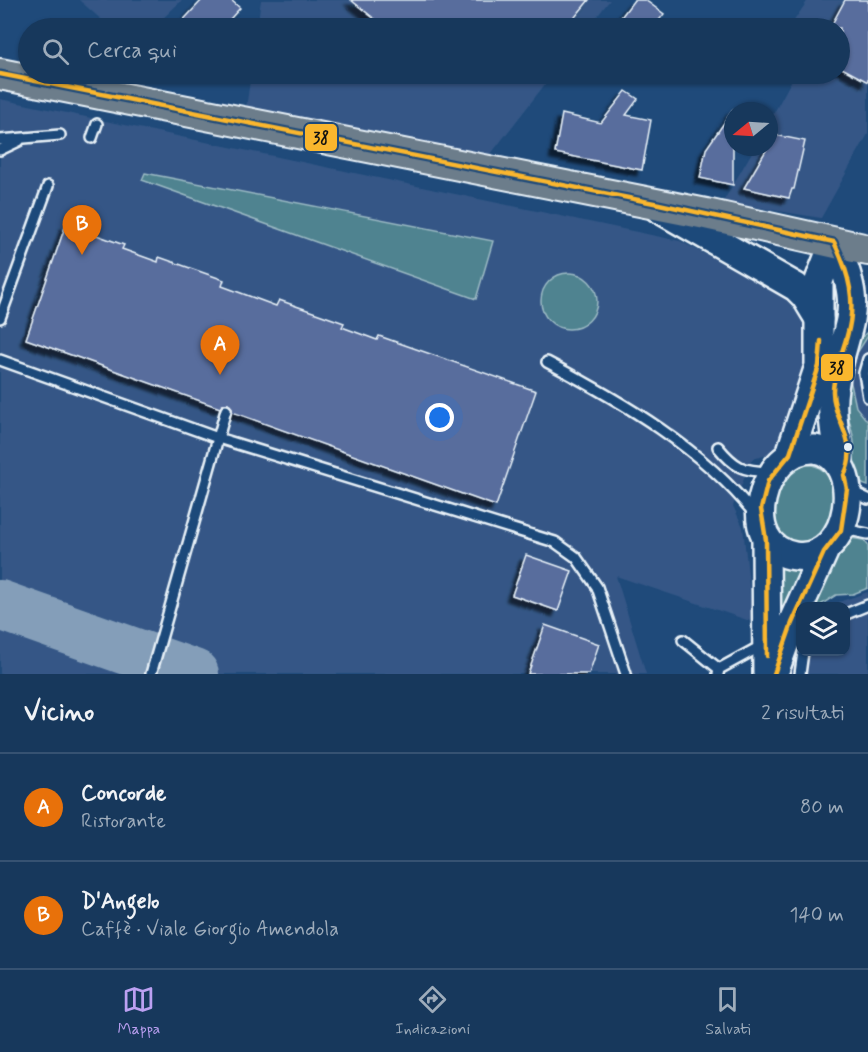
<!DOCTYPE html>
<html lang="it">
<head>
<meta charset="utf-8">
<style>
	body { margin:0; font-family:Mynerve,sans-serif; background:#244365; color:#f1f3f6 }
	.controls { position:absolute; right:18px; bottom:18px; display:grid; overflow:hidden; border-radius:12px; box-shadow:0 2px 4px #0004 }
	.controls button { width:54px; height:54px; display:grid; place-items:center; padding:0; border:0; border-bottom:2px solid #365272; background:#17385c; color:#f1f3f6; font:30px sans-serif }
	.compass { position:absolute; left:724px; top:102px; width:54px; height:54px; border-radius:50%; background:#17385c; box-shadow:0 2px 4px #0004; rotate:252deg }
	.you { position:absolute; left:440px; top:418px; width:21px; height:21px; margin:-15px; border:4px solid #fff; border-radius:50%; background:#1a73e8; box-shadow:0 0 0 9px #1a73e833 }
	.badge { display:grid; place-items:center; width:39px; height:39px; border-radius:50%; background:#bca0f2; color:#fff; font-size:20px; font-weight:700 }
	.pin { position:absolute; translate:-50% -50px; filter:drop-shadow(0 2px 3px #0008) }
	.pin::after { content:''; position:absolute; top:32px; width:21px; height:18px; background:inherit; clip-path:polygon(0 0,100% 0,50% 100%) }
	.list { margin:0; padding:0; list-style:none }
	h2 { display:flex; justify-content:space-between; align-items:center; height:78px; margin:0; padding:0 24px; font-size:26px }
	h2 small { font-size:20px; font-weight:400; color:#9eacbb }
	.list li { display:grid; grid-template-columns:39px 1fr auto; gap:18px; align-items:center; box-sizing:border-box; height:108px; padding:0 24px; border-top:2px solid #365272 }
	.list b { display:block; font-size:22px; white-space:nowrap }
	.list p { margin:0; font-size:20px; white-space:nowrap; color:#9eacbb }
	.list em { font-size:20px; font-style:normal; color:#9eacbb }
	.icon { flex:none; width:33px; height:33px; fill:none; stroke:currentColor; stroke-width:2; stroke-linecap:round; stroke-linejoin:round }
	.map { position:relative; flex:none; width:868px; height:674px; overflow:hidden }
	.search { position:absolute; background:#17385c; box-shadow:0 2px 4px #0004; left:18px; right:18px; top:18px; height:66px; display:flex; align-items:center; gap:15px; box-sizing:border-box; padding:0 21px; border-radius:33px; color:#9eacbb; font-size:22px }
	.sheet { height:294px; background:#17385c }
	nav { display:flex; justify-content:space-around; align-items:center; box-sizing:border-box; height:84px; border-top:2px solid #365272; background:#17385c; font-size:16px; color:#9eacbb }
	nav a { display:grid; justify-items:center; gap:3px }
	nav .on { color:#bca0f2 }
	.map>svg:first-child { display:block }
</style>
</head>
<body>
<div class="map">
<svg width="868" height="674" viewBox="0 0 868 674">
	<defs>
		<filter id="shadow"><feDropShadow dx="-5.5" dy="5.5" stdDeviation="1.5" flood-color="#0009"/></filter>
	</defs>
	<rect width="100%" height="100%" fill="#1f4a7a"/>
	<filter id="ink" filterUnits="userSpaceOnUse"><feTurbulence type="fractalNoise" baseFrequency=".0167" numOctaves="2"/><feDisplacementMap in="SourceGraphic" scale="12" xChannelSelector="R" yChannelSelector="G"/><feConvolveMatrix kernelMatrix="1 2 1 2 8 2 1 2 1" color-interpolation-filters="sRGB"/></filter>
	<g filter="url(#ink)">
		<g fill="#345786">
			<path d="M79,0H182L153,28H111Z"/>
			<path d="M261,0H610L588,28H257Z"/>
			<path d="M808,0H868V134L821,218L723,202L755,147H769V122L795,74H840V28H789Z"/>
			<path d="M251,74H553L487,159L246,108Z"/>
			<path d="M0,99L680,241L783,294L804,323L812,353L784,439L769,455L752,459L733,506L743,527L753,622L616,576L646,674H0Z"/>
			<path d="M868,336V422L856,407L850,379L857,353Z"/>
			<path d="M868,592V674H791L797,637L800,634V652H846V606H827Z"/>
		</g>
		<g fill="#4f8390" stroke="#9cbac4" stroke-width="1.5">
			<path d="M145,173L493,241L476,299L142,180Z"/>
			<circle cx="569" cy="301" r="28"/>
			<path d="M868,331V336L857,353L850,379L856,407L868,422V486C847,481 856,460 854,442C852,426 844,408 845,391C847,371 853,344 868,331Z"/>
			<path d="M799,465C850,457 842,544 798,542C768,541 773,499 782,481C785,474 793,470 799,465Z"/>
			<path d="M850,538L863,540L868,545V588L853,594L836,595L819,606H803L842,540Z"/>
			<path d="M775,561L809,568L779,644Z"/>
		</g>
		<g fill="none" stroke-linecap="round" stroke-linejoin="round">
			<path stroke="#849eb9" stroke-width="50" d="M0,605L194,674"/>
		</g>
		<g fill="#596d9d" stroke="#e8f1f8" stroke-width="1.5" filter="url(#shadow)">
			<path d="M202,0H231L240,8L222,28H176Z"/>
			<path d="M351,0H589L566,28H386Z"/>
			<path d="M634,0H645L664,14L653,28H613Z"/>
			<path d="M845,0H868V82L840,67V28H830Z"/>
			<path d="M626,91L638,99L626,115L651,120L642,170L555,153L562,114L601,123Z"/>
			<path d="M733,110V185L700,178L706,149Z"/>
			<path d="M775,135L805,141L794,189H792L789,198L744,188Z"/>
			<path d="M66,224L124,245L122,249L158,262L159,257L224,280L222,286L276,306L279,300L344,323L342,327L377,340L379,336L536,391L496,506L232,412L228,404L220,408L26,339Z"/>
			<path d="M526,555L572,571L558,611L512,595Z"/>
			<path d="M545,625L599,644L589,674H528Z"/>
		</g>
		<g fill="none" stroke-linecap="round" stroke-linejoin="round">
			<g stroke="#e8f1f8" stroke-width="14">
				<g id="lane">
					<path d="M92,138L97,124"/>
					<path d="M0,140L60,135"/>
					<path d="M0,150L19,141"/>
					<path d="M0,318L48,186"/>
					<path d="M868,359L864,373L868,397"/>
					<path d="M0,360L218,438L555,542L576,557L597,587L626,674"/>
					<path d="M547,362C621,401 704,449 756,516"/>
					<path d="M718,447C735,468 743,471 770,472"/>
					<path d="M851,491L868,499"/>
					<path d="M844,529L868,534"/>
					<path d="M846,614L868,605"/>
					<path d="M683,640L719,669"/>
					<path d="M151,674L226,410"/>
					<path d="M718,674L719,669L763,645"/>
					<path d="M800,674L803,652"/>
				</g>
			</g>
			<g stroke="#e8f1f8" stroke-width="32">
				<g id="secondary">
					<path d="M658,208L796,287L805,296L819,319"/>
					<path d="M834,242C868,315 844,320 834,388C830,412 836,439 839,462"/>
					<path d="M815,449C867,458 853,564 795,556C735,548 761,446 815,449Z"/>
					<path d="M790,454L819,366V281L834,242"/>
					<path d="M766,540L767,674"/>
					<path d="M774,673L792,623L824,552"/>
				</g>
			</g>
			<g stroke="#e8f1f8" stroke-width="34">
				<path id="primary" d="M0,74L706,214L868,250"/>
			</g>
			<use href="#lane" stroke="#1f4a7a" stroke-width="9"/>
			<use href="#secondary" stroke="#1f4a7a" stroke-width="27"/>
			<use href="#primary" stroke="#6c7d8b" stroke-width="30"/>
			<g stroke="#1f4a7a" stroke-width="9">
				<g id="bus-1">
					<path d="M0,74L659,204L834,242C849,273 857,302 847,336C842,354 834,372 833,390C832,420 861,443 844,475L847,489L841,530L824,552L792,623L774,674"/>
					<path d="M767,656L766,540L761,509L768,481L790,454L819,366L821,341"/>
				</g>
			</g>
			<use href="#bus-1" stroke="#fab62d" stroke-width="4.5"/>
		</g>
	</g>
	<circle fill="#e8f1f8" stroke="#1f4a7a" stroke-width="2" cx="848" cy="447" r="5"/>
	<g stroke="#1f4a7a" stroke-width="2">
		<rect x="304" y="123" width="34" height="29" rx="6" fill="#fab62d"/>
		<rect x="820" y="353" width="34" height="29" rx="6" fill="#fab62d"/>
	</g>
	<g font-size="16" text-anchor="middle" font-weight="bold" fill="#111">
		<text x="321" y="143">38</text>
		<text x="837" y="373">38</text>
	</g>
</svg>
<div class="controls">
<button><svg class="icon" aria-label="layers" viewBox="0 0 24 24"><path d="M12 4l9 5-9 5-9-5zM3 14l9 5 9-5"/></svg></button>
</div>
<svg class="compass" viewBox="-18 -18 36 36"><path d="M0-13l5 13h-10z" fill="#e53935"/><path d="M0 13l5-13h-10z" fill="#9eacbb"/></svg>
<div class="you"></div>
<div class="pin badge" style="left:220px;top:375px;background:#e8710a">A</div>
<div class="pin badge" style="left:82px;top:255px;background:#e8710a">B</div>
<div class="search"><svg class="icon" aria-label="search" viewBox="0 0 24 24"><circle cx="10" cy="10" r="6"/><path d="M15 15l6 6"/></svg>Cerca qui</div>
</div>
<section class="sheet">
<h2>Vicino<small>2 risultati</small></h2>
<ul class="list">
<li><span class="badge" style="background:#e8710a">A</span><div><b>Concorde</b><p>Ristorante</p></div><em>80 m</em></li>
<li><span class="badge" style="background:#e8710a">B</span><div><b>D'Angelo</b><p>Caffè · Viale Giorgio Amendola</p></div><em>140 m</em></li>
</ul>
</section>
<nav>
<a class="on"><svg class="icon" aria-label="map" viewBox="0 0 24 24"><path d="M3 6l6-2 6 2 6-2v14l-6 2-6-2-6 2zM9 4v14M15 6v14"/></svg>Mappa</a>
<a><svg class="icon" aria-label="directions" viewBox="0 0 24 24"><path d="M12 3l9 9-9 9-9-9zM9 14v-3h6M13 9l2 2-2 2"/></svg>Indicazioni</a>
<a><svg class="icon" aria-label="saved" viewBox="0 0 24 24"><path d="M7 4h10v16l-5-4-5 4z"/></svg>Salvati</a>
</nav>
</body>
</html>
